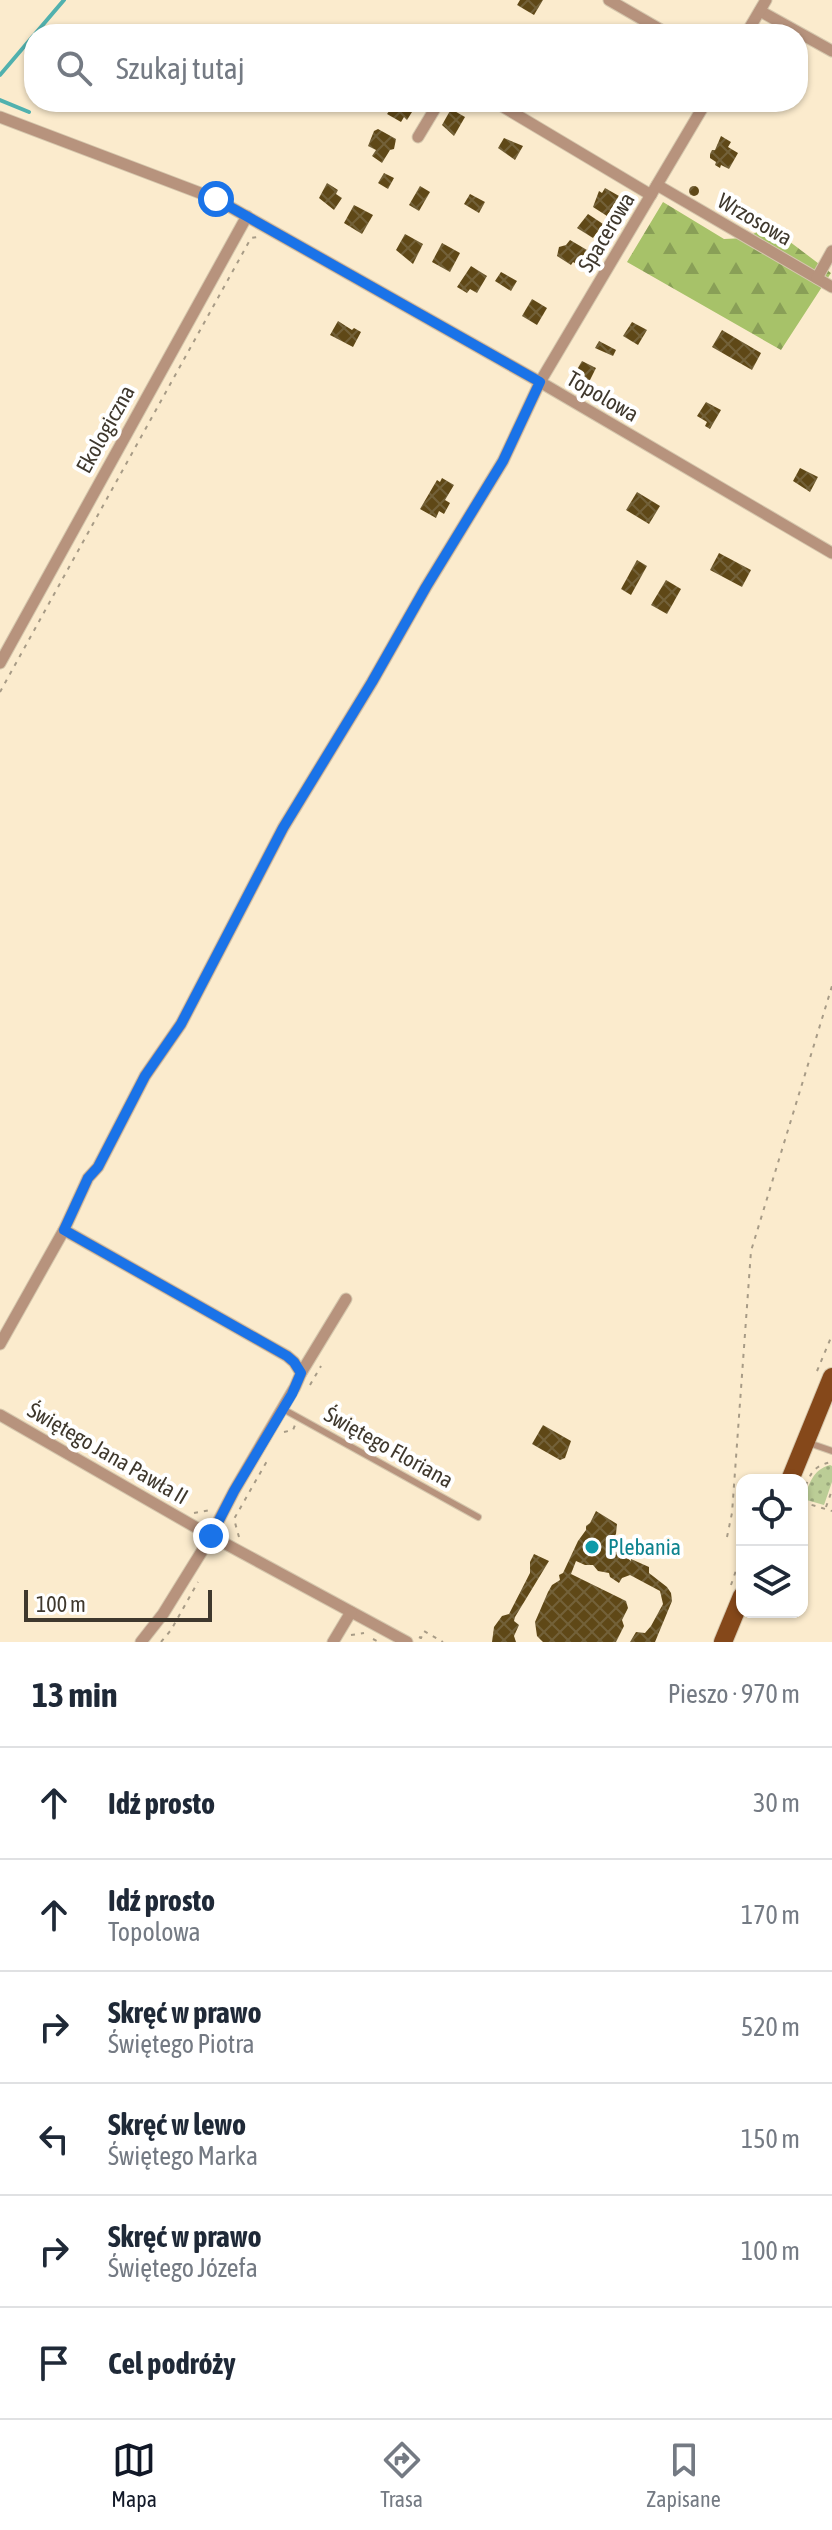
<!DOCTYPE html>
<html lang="pl">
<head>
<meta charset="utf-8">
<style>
	body { margin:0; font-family:"Asap Condensed",sans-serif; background:#f6f6f7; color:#1f2937 }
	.controls { position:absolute; right:24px; bottom:24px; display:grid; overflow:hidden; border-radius:16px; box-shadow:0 2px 6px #0004 }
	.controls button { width:72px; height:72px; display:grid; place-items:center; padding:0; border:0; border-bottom:2px solid #e0e1e3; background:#fff; color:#1f2937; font:40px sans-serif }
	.scale { position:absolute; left:24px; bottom:20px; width:188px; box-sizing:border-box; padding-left:8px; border:4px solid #3f382d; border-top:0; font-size:22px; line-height:28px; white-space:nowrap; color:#3f382d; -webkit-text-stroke:6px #fff; paint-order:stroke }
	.stop { position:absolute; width:24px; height:24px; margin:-18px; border:6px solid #1a73e8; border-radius:50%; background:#fff }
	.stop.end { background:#1a73e8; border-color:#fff; box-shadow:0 2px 8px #0008 }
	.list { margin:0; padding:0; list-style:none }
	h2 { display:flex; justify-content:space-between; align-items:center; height:104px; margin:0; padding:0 32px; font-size:34px }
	h2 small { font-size:26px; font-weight:400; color:#747a83 }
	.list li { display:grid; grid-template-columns:52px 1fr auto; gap:24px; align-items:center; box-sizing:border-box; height:112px; padding:0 32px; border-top:2px solid #e0e1e3 }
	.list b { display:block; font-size:30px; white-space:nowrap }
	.list p { margin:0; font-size:26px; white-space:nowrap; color:#747a83 }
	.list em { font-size:26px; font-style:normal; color:#747a83 }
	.icon { flex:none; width:44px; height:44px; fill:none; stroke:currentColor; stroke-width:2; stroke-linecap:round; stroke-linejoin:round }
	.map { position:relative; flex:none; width:832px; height:1642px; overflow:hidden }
	.search { position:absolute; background:#fff; box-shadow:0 2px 6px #0004; left:24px; right:24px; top:24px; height:88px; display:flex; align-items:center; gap:20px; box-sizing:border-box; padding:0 28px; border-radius:32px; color:#747a83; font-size:30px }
	.sheet { height:776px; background:#fff }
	nav { display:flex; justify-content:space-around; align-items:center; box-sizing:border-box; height:112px; border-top:2px solid #e0e1e3; background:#fff; font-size:22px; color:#747a83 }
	nav a { display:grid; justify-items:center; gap:4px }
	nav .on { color:#111827 }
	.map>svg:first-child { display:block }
</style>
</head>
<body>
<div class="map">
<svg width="832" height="1642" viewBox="0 0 832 1642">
	<defs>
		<pattern id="grass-dots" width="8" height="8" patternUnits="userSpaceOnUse" patternTransform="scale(2)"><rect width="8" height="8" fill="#bbcd96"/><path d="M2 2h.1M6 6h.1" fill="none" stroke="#99a77b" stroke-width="1.8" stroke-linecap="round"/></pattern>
		<pattern id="forest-firs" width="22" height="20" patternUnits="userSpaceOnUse" patternTransform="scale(2)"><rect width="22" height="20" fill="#a7c269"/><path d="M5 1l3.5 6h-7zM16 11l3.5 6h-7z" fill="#899f57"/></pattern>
		<pattern id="building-cross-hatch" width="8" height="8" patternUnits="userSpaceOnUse" patternTransform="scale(2)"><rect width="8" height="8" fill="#5f4817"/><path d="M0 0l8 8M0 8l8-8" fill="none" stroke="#736139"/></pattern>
	</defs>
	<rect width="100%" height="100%" fill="#fbebcd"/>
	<path fill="url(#grass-dots)" d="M830,1465L832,1466V1482L824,1505L803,1499C810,1484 812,1470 830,1465Z"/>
	<path fill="url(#forest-firs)" d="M663,202L724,239L745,238L769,226L831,273L781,350L627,262Z"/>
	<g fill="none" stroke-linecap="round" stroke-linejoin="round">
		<g stroke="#51b1ae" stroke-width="4">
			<path d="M35,34L64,0"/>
			<path d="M0,75L34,35"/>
			<path d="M0,100L29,112"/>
		</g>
	</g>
	<g fill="url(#building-cross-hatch)">
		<path d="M520,0H543L534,15L517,5Z"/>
		<path d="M389,102H405L411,106L408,110L412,112L407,120L404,117L401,122L387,114L392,107L388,104Z"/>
		<path d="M451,109L465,117L454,136L442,125Z"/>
		<path d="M378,129L396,139L394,149L390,150L382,163L372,156L376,150L368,146L374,131Z"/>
		<path d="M721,136L731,142L728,147L738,153L729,169L721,165L720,168L715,165L716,162L710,158V154L712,150H715Z"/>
		<path d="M504,138L523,146L515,160L498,148Z"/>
		<path d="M384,173L394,178L388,189L378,183Z"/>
		<path d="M327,183L338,190L336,194L342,198L334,210L319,198Z"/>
		<path d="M420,186L430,192L419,211L409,205Z"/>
		<circle cx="694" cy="191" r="5"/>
		<path d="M605,188L619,196L607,216L593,207L599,191L602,193Z"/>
		<path d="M470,194L485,202L479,213L464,204Z"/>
		<path d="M354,205L373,215L362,234L344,223Z"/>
		<path d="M588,214L603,224L593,238L577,228Z"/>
		<path d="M405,234L423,244L413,264L396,250Z"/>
		<path d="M570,240L587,250L578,265L573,262L571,265L557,256L559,247L566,245Z"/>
		<path d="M442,243L460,253L450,272L432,262Z"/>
		<path d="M471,266L487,276L477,293L470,289L467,293L457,287Z"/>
		<path d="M501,272L517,281L511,291L495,281Z"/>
		<path d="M532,299L547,308L537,325L522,316Z"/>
		<path d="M338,321L352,330L354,328L361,332L353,347L330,335Z"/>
		<path d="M632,322L647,330L638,345L623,336Z"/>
		<path d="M722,330L761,353L752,370L712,347Z"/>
		<path d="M599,341L616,350L613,356L595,348Z"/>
		<path d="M582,361L596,368L587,386L572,378Z"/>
		<path d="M706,402L721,410L710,429L705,426L707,422L697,416Z"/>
		<path d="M800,468L818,477L810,492L793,481Z"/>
		<path d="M442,478L454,485L445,500L450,503L444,514L439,511L436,518L420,509L437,480L440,482Z"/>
		<path d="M637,492L660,506L649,524L626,510Z"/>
		<path d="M719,553L751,570L742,587L710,570Z"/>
		<path d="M637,560L647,566L631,595L621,589Z"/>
		<path d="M666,580L681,589L667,614L651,605Z"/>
		<path d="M543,1425L571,1441L565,1458L560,1460L532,1444Z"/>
		<path d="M596,1511L617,1524L616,1534L608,1545L609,1550L619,1552L631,1561V1559L649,1567V1573L667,1587L671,1593L672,1601L655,1642H630L636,1632L645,1633L651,1626L663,1604L660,1591L630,1575L622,1578L619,1583L610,1577L609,1573L598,1571L593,1565H585L576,1561L571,1574L626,1601L628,1608L622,1620L624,1626L616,1642H543L537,1636L535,1622L548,1592L552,1585L560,1580L559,1575L563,1573L578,1541L586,1530V1526L590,1523Z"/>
		<path d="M534,1554L549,1561L515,1617L514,1621L519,1625L514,1636L516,1642H492L494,1627L502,1616L509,1614L530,1573V1562Z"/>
	</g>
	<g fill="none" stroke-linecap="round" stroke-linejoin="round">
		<g stroke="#d5c7ad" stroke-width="8">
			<g id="lane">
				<path d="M283,1409L478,1517"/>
				<path d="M809,1443L832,1451"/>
			</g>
		</g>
		<g stroke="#d5c7ad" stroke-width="13">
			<g id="street">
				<path d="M609,0L668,34"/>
				<path d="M760,11L832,51"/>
				<path d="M746,34L766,0"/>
				<path d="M495,102L651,195"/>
				<path d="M0,117L216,199L540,382L832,553"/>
				<path d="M418,137L439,102"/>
				<path d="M657,185L832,287"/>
				<path d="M817,278L832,251"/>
				<path d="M0,663L247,216"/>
				<path d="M64,1230L287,1356L294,1362L301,1373"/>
				<path d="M0,1344L64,1230L88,1178L98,1167L145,1076L181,1024L283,828L372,682L426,587L503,461L540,382L706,102"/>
				<path d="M0,1415L211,1536L407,1642"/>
				<path d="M141,1642L163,1614L207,1543L234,1491L295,1387L301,1373L346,1299"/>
				<path d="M333,1642L351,1612"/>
			</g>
		</g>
		<g stroke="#d5c7ad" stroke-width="20">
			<g id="primary">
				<path d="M790,1480L832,1377"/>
				<path d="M723,1642L742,1596"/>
			</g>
		</g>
		<g stroke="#a79b86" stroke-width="2" stroke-dasharray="4 6" stroke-linecap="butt">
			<path d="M0,692L251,238L257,237"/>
			<path d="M817,1371L832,1335"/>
			<path d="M310,1385L321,1366"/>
			<path d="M284,1432L293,1430L295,1425"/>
			<path d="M772,1480L775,1473"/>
			<path d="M802,1495C810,1477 810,1466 832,1462"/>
			<path d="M802,1502L832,1511"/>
			<path d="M826,1507L832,1490"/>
			<path d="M194,1513L211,1510"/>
			<path d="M239,1537L234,1519L267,1461"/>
			<path d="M727,1537L732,1513L751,1251L832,986"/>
			<path d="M731,1585L742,1553"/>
			<path d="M351,1635L364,1633"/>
			<path d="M419,1637L421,1638L424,1631L443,1642"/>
			<path d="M373,1639L379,1642"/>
			<path d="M161,1642L171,1630L198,1582"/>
		</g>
		<use href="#lane" stroke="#b7937d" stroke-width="6"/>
		<use href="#street" stroke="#b7937d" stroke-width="11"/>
		<use href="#primary" stroke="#85481a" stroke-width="18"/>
	</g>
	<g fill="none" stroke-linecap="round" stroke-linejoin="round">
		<path stroke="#1a73e8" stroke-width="10" d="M211,1536L234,1491L292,1394L301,1373L294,1362L287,1356L64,1230L88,1178L98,1167L145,1076L181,1024L283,828L372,682L426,587L503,461L540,382L216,199"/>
	</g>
	<circle fill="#0f9aa8" stroke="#fff" stroke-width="3" cx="592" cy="1547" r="8"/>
	<g text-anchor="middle" stroke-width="8" stroke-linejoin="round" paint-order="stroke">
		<g font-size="22" fill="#3f382d" stroke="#fff">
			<text transform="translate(755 219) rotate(30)" y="8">Wrzosowa</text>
			<text transform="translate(606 232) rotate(-59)" y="8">Spacerowa</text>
			<text transform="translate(603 396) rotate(30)" y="8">Topolowa</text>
			<text transform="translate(105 429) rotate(-61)" y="8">Ekologiczna</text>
			<text transform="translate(389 1447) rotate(29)" y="8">Świętego Floriana</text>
			<text transform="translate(108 1453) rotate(30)" y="8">Świętego Jana Pawła II</text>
		</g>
		<g font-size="22" fill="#0d838f" stroke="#fff" text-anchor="start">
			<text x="608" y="1555">Plebania</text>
		</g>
	</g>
</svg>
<div class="controls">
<button><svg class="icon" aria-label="locate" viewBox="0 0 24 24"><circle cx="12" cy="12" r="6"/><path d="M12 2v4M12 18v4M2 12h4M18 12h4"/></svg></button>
<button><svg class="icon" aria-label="layers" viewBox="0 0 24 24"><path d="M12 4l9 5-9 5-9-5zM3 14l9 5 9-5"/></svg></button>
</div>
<div class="scale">100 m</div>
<div class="stop" style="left:216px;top:199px"></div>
<div class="stop end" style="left:211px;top:1536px"></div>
<div class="search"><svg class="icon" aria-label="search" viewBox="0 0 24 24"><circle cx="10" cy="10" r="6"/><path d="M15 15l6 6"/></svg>Szukaj tutaj</div>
</div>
<section class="sheet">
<h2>13 min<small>Pieszo · 970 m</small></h2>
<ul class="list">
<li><svg class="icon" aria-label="ahead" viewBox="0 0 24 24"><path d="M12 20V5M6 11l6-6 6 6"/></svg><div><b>Idź prosto</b></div><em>30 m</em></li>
<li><svg class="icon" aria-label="ahead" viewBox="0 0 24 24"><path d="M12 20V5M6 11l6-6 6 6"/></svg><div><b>Idź prosto</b><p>Topolowa</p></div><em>170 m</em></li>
<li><svg class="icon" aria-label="right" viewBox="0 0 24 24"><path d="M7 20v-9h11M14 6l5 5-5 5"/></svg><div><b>Skręć w prawo</b><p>Świętego Piotra</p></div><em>520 m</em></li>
<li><svg class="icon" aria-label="left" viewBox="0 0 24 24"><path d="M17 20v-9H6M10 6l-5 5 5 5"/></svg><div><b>Skręć w lewo</b><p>Świętego Marka</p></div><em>150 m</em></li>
<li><svg class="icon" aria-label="right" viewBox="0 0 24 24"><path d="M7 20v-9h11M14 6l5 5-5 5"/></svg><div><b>Skręć w prawo</b><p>Świętego Józefa</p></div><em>100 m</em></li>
<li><svg class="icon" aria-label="arrive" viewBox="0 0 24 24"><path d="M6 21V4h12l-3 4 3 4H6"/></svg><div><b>Cel podróży</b></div></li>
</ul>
</section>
<nav>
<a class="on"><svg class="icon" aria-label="map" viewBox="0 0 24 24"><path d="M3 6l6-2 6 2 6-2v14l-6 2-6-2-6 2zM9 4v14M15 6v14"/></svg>Mapa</a>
<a><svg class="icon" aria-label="directions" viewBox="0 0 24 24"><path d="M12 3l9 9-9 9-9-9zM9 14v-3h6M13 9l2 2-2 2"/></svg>Trasa</a>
<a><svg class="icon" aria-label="saved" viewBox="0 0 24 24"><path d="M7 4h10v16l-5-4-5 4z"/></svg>Zapisane</a>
</nav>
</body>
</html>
